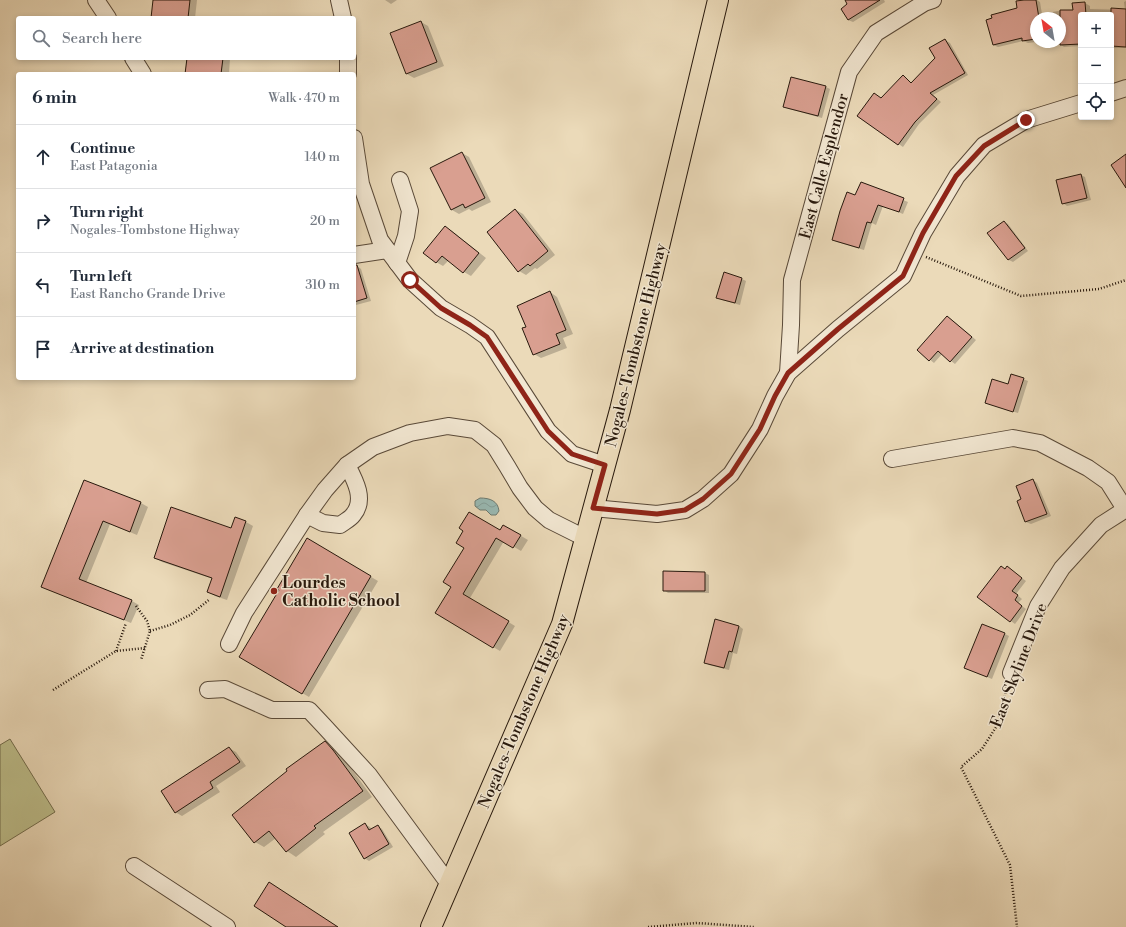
<!DOCTYPE html>
<html lang="en">
<head>
<meta charset="utf-8">
<style>
	body { margin:0; font-family:"Libre Bodoni",serif; background:#f2f2f3; color:#1f2937 }
	.controls { position:absolute; right:12px; top:12px; display:grid; overflow:hidden; border-radius:4px; box-shadow:0 2px 6px #0003 }
	.controls button { width:36px; height:36px; display:grid; place-items:center; padding:0; border:0; border-bottom:1px solid #e0e1e3; background:#fff; color:#1f2937; font:20px sans-serif }
	.compass { position:absolute; left:1030px; top:12px; width:36px; height:36px; border-radius:50%; background:#fff; box-shadow:0 2px 6px #0003; rotate:329deg }
	.stop { position:absolute; width:12px; height:12px; margin:-9px; border:3px solid #8f2418; border-radius:50%; background:#fff }
	.stop.end { background:#8f2418; border-color:#fff; box-shadow:0 1px 4px #0008 }
	.list { margin:0; padding:0; list-style:none }
	h2 { display:flex; justify-content:space-between; align-items:center; height:52px; margin:0; padding:0 16px; font-size:17px }
	h2 small { font-size:13px; font-weight:400; color:#747a83 }
	.list li { display:grid; grid-template-columns:26px 1fr auto; gap:12px; align-items:center; box-sizing:border-box; height:64px; padding:0 16px; border-top:1px solid #e0e1e3 }
	.list b { display:block; font-size:15px; white-space:nowrap }
	.list p { margin:0; font-size:13px; white-space:nowrap; color:#747a83 }
	.list em { font-size:13px; font-style:normal; color:#747a83 }
	.icon { flex:none; width:22px; height:22px; fill:none; stroke:currentColor; stroke-width:2; stroke-linecap:round; stroke-linejoin:round }
	.map { position:relative; flex:none; width:1126px; height:927px; overflow:hidden }
	.search { position:absolute; background:#fff; box-shadow:0 2px 6px #0003; left:16px; top:16px; width:340px; height:44px; display:flex; align-items:center; gap:10px; box-sizing:border-box; padding:0 14px; border-radius:4px; color:#747a83; font-size:15px }
	.panel { position:absolute; background:#fff; box-shadow:0 2px 6px #0003; left:16px; top:72px; width:340px; height:308px; border-radius:4px }
	.map>svg:first-child { display:block }
</style>
</head>
<body>
<div class="map">
<svg width="1126" height="927" viewBox="0 0 1126 927">
	<defs>
		<pattern id="water-waves" width="16" height="10" patternUnits="userSpaceOnUse"><rect width="16" height="10" fill="#99bab4"/><path d="M0 5q4-4 8 0t8 0" fill="none" stroke="#849f9a"/></pattern>
	</defs>
	<rect width="100%" height="100%" fill="#ebdab9"/>
	<filter id="stains"><feTurbulence type="fractalNoise" baseFrequency=".005" numOctaves="4"/><feColorMatrix values="0 0 0 0 .2 0 0 0 0 .09 0 0 0 0 .02 0 0 0 .5 -.17"/></filter>
	<radialGradient id="worn" r=".72"><stop offset=".6" stop-color="#630" stop-opacity="0"/><stop offset="1" stop-color="#630" stop-opacity=".3"/></radialGradient>
	<path fill="#bdbe8b" stroke="#726c4c" d="M10,739L55,812L0,846V745Z"/>
	<path fill="url(#water-waves)" stroke="#6c7a71" d="M480,498C490,498 498,501 499,511L496,515H491L486,510H480L475,506V501Z"/>
	<g fill="#0003">
		<path d="M154,0H197L195,18H152Z"/>
		<path d="M385,0H397L391,4Z"/>
		<path d="M846,0H884L885,2L853,22L848,20L849,5Z"/>
		<path d="M1030,0H1037L1040,2L1042,14L1058,11H1074L1073,4L1085,3L1090,6V9L1125,10L1124,2L1126,1V48H1111V15H1081V46L1064,47L1060,44V18H1036V42L1028,43L1023,41L998,47L993,45L1018,8Z"/>
		<path d="M421,22L428,26L444,66L414,78L407,74L391,34Z"/>
		<path d="M945,40L950,43L968,75L933,95L941,102L919,124L903,147L858,116L881,99L903,77L912,84L936,58Z"/>
		<path d="M188,58H230L229,74H186Z"/>
		<path d="M826,87L830,89L822,118L789,109L785,106Z"/>
		<path d="M462,153L469,157L491,202L472,211L469,209L459,214L452,210L431,169Z"/>
		<path d="M1081,175L1085,177L1091,200L1067,206L1063,203Z"/>
		<path d="M861,183L908,202L903,214L883,206L876,225L872,223L864,250L837,242L833,240L856,197Z"/>
		<path d="M516,210L523,214L555,255L537,269L535,268L526,275L519,271Z"/>
		<path d="M1004,222L1008,224L1028,251L1013,262L1009,260L989,233Z"/>
		<path d="M445,227L452,231L486,258L471,276L464,272L449,260L443,266L436,262Z"/>
		<path d="M357,266L361,269L371,301L356,305L354,304V267Z"/>
		<path d="M742,279L746,281L740,305L722,300L718,297Z"/>
		<path d="M550,292L557,297L573,334L563,338L567,348L541,358L534,354L527,327Z"/>
		<path d="M947,317L951,319L976,340L955,364L942,354L934,363L918,350Z"/>
		<path d="M1023,379L1028,381L1018,413L991,405L986,403L1009,385Z"/>
		<path d="M1033,480L1037,483L1051,516L1031,524L1026,522L1018,502L1022,500Z"/>
		<path d="M85,481L141,503L148,507L137,535L110,524L86,583L132,601L139,605L131,623L50,590Z"/>
		<path d="M235,518L246,522L253,526L227,600L215,596L208,592L213,579L162,562L155,558L232,529Z"/>
		<path d="M504,526L528,540L521,551L504,541L470,598L515,626L500,651L436,613Z"/>
		<path d="M308,540L378,581L309,697L241,657L280,590Z"/>
		<path d="M1005,569L1011,570L1026,581L1016,594L1022,599L1018,603L1026,609L1015,624L978,597Z"/>
		<path d="M664,572L705,573L709,575V593H668L664,590Z"/>
		<path d="M739,626L743,629L737,654L733,653L729,670L709,665L705,662Z"/>
		<path d="M1005,634L1009,636L992,679L970,670Z"/>
		<path d="M325,742L334,748L343,757L372,797L323,832L325,834L296,857L287,851L276,838L264,847L255,842Z"/>
		<path d="M229,748L236,752L246,766L216,786L220,792L182,816L175,812Z"/>
		<path d="M365,824L370,827L372,830L378,826L382,829L393,847L369,861L364,858Z"/>
	</g>
	<g fill="#d99f90" stroke="#28190d">
		<path d="M153,0H190L188,18H151Z"/>
		<path d="M845,0H880L848,20L841,9L847,4Z"/>
		<path d="M1024,0H1036L1039,18H1036V39L1022,41V38L993,45L986,20L992,18L991,15L1017,8L1016,1Z"/>
		<path d="M1085,2L1086,15H1081V44L1060,45V10H1073L1072,3Z"/>
		<path d="M1111,8L1126,9V47L1111,46Z"/>
		<path d="M421,21L437,62L406,74L390,33Z"/>
		<path d="M945,39L965,73L930,93L937,99L915,122L898,145L857,116L874,93L881,98L903,75L911,83L935,58L929,48Z"/>
		<path d="M187,58H223L221,74H185Z"/>
		<path d="M791,77L826,86L818,116L783,107Z"/>
		<path d="M462,152L485,198L465,208L463,204L451,210L430,168Z"/>
		<path d="M1126,154V188L1111,165Z"/>
		<path d="M1081,174L1087,198L1062,204L1056,180Z"/>
		<path d="M861,182L904,198L899,212L878,205L871,223L867,222L859,248L832,240L840,211L847,192L855,195Z"/>
		<path d="M515,209L548,251L530,266L528,264L518,272L487,232Z"/>
		<path d="M1004,221L1025,248L1008,260L987,233Z"/>
		<path d="M445,226L479,253L463,273L442,256L436,263L423,253Z"/>
		<path d="M354,265H357L367,298L354,302Z"/>
		<path d="M724,272L742,278L735,303L716,298Z"/>
		<path d="M550,291L566,330L556,334L560,344L533,355L522,328L526,327L517,306Z"/>
		<path d="M947,316L972,337L950,362L938,351L929,361L917,350Z"/>
		<path d="M1011,374L1024,378L1013,412L985,403L992,379L1008,384Z"/>
		<path d="M1033,479L1047,514L1025,522L1017,501L1021,499L1016,486Z"/>
		<path d="M84,480L141,502L130,532L103,521L79,579L132,600L124,620L41,587Z"/>
		<path d="M171,507L231,528L235,517L246,521L220,597L207,592L212,578L154,558Z"/>
		<path d="M469,512L500,530L503,525L521,535L513,548L496,538L463,594L509,621L493,648L435,613L451,587L443,582L464,548L456,543L463,531L459,528Z"/>
		<path d="M307,538L371,576L302,694L239,657L279,590L277,589Z"/>
		<path d="M1001,566L1005,569L1007,566L1022,578L1012,591L1018,595L1015,600L1022,606L1010,622L977,597Z"/>
		<path d="M663,571L705,572V591H663Z"/>
		<path d="M715,619L739,626L732,652L729,651L724,668L704,663Z"/>
		<path d="M982,624L1005,633L987,677L964,668Z"/>
		<path d="M325,741L333,750L363,791L314,826L316,828L286,852L269,831L254,843L232,815L287,771L286,769Z"/>
		<path d="M229,747L240,762L210,782L213,788L175,813L161,791Z"/>
		<path d="M365,823L369,830L378,825L389,844L364,859L349,833Z"/>
		<path d="M269,882L338,927H286L254,906Z"/>
	</g>
	<g fill="none" stroke-linecap="round" stroke-linejoin="round">
		<g stroke="#594938" stroke-width="18">
			<g id="minor">
				<path d="M96,0L108,18"/>
				<path d="M339,0L343,18"/>
				<path d="M133,58L143,74"/>
				<path d="M348,58V74"/>
				<path d="M1111,93L1126,88"/>
				<path d="M354,138L361,184L380,240L410,280L441,308L470,325L487,337L548,431L572,454L605,465"/>
				<path d="M354,255L387,250"/>
				<path d="M397,263L406,236L410,211L400,180"/>
				<path d="M788,373L791,325L792,280L849,72L876,33L924,3L933,0"/>
				<path d="M892,459L1013,438L1040,443L1088,468L1108,482L1125,509"/>
				<path d="M593,508L657,514L685,510L703,499L731,474L760,429L775,396L788,373L838,329L903,276L923,233L957,176L984,145L1026,120L1081,103"/>
				<path d="M307,515L323,523L340,525C344,522 350,519 353,515C366,500 355,480 347,465"/>
				<path d="M229,644L244,613L307,515L325,490L347,465L373,447L410,433L448,426L475,430L494,445L507,466L520,488L535,508L549,520L585,538"/>
				<path d="M1011,673L1038,606L1062,568L1101,525L1126,509"/>
				<path d="M208,690L225,689L272,710H309L324,726L369,775L449,884"/>
				<path d="M134,866L227,927"/>
			</g>
		</g>
		<g stroke="#28190d" stroke-width="22">
			<path id="major" d="M431,927L562,624L620,410L718,0"/>
		</g>
		<g stroke="#28190d" stroke-width="2.5" stroke-dasharray="1 2" stroke-linecap="butt">
			<path d="M926,257L1021,296L1099,289L1126,280"/>
			<path d="M136,606L147,621L150,631L141,660"/>
			<path d="M150,631L170,625L190,615L210,599"/>
			<path d="M116,651L126,623"/>
			<path d="M1007,687L998,724L982,749L961,767L1010,865L1017,927"/>
			<path d="M53,690L116,651L145,648"/>
			<path d="M648,927L697,923L754,927"/>
		</g>
		<use href="#minor" stroke="#f2e7d2" stroke-width="16"/>
		<use href="#major" stroke="#ebdab9" stroke-width="20"/>
	</g>
	<g fill="none" stroke-linecap="round" stroke-linejoin="round">
		<path stroke="#8f2418" stroke-width="5" d="M410,280L441,308L470,325L487,337L548,431L572,454L605,465L593,508L657,514L685,510L703,499L731,474L760,429L775,396L788,373L838,329L903,276L923,233L956,176L984,146L1026,120"/>
	</g>
	<circle fill="#8f2418" stroke="#f2e7d2" stroke-width="1.5" cx="274" cy="591" r="4"/>
	<g text-anchor="middle" stroke-width="3" stroke-linejoin="round" paint-order="stroke">
		<g font-size="16" fill="#28190d" stroke="#f2e7d2">
			<text transform="translate(823 166) rotate(-75)" y="6">East Calle Esplendor</text>
			<text transform="translate(635 345) rotate(-76)" y="6">Nogales-Tombstone Highway</text>
			<text transform="translate(1018 665) rotate(-69)" y="6">East Skyline Drive</text>
			<text transform="translate(523 711) rotate(-67)" y="6">Nogales-Tombstone Highway</text>
		</g>
		<g font-size="16" font-weight="bold" fill="#28190d" stroke="#f2e7d2" text-anchor="start">
			<text x="282" y="588">Lourdes<tspan x="282" dy="18">Catholic School</tspan></text>
		</g>
	</g>
	<rect width="100%" height="100%" filter="url(#stains)"/>
	<rect width="100%" height="100%" fill="url(#worn)"/>
</svg>
<div class="controls">
<button>+</button>
<button>−</button>
<button><svg class="icon" aria-label="locate" viewBox="0 0 24 24"><circle cx="12" cy="12" r="6"/><path d="M12 2v4M12 18v4M2 12h4M18 12h4"/></svg></button>
</div>
<svg class="compass" viewBox="-18 -18 36 36"><path d="M0-13l5 13h-10z" fill="#e53935"/><path d="M0 13l5-13h-10z" fill="#747a83"/></svg>
<div class="stop" style="left:410px;top:280px"></div>
<div class="stop end" style="left:1026px;top:120px"></div>
<div class="search"><svg class="icon" aria-label="search" viewBox="0 0 24 24"><circle cx="10" cy="10" r="6"/><path d="M15 15l6 6"/></svg>Search here</div>
<section class="panel">
<h2>6 min<small>Walk · 470 m</small></h2>
<ul class="list">
<li><svg class="icon" aria-label="ahead" viewBox="0 0 24 24"><path d="M12 20V5M6 11l6-6 6 6"/></svg><div><b>Continue</b><p>East Patagonia</p></div><em>140 m</em></li>
<li><svg class="icon" aria-label="right" viewBox="0 0 24 24"><path d="M7 20v-9h11M14 6l5 5-5 5"/></svg><div><b>Turn right</b><p>Nogales-Tombstone Highway</p></div><em>20 m</em></li>
<li><svg class="icon" aria-label="left" viewBox="0 0 24 24"><path d="M17 20v-9H6M10 6l-5 5 5 5"/></svg><div><b>Turn left</b><p>East Rancho Grande Drive</p></div><em>310 m</em></li>
<li><svg class="icon" aria-label="arrive" viewBox="0 0 24 24"><path d="M6 21V4h12l-3 4 3 4H6"/></svg><div><b>Arrive at destination</b></div></li>
</ul>
</section>
</div>
</body>
</html>
